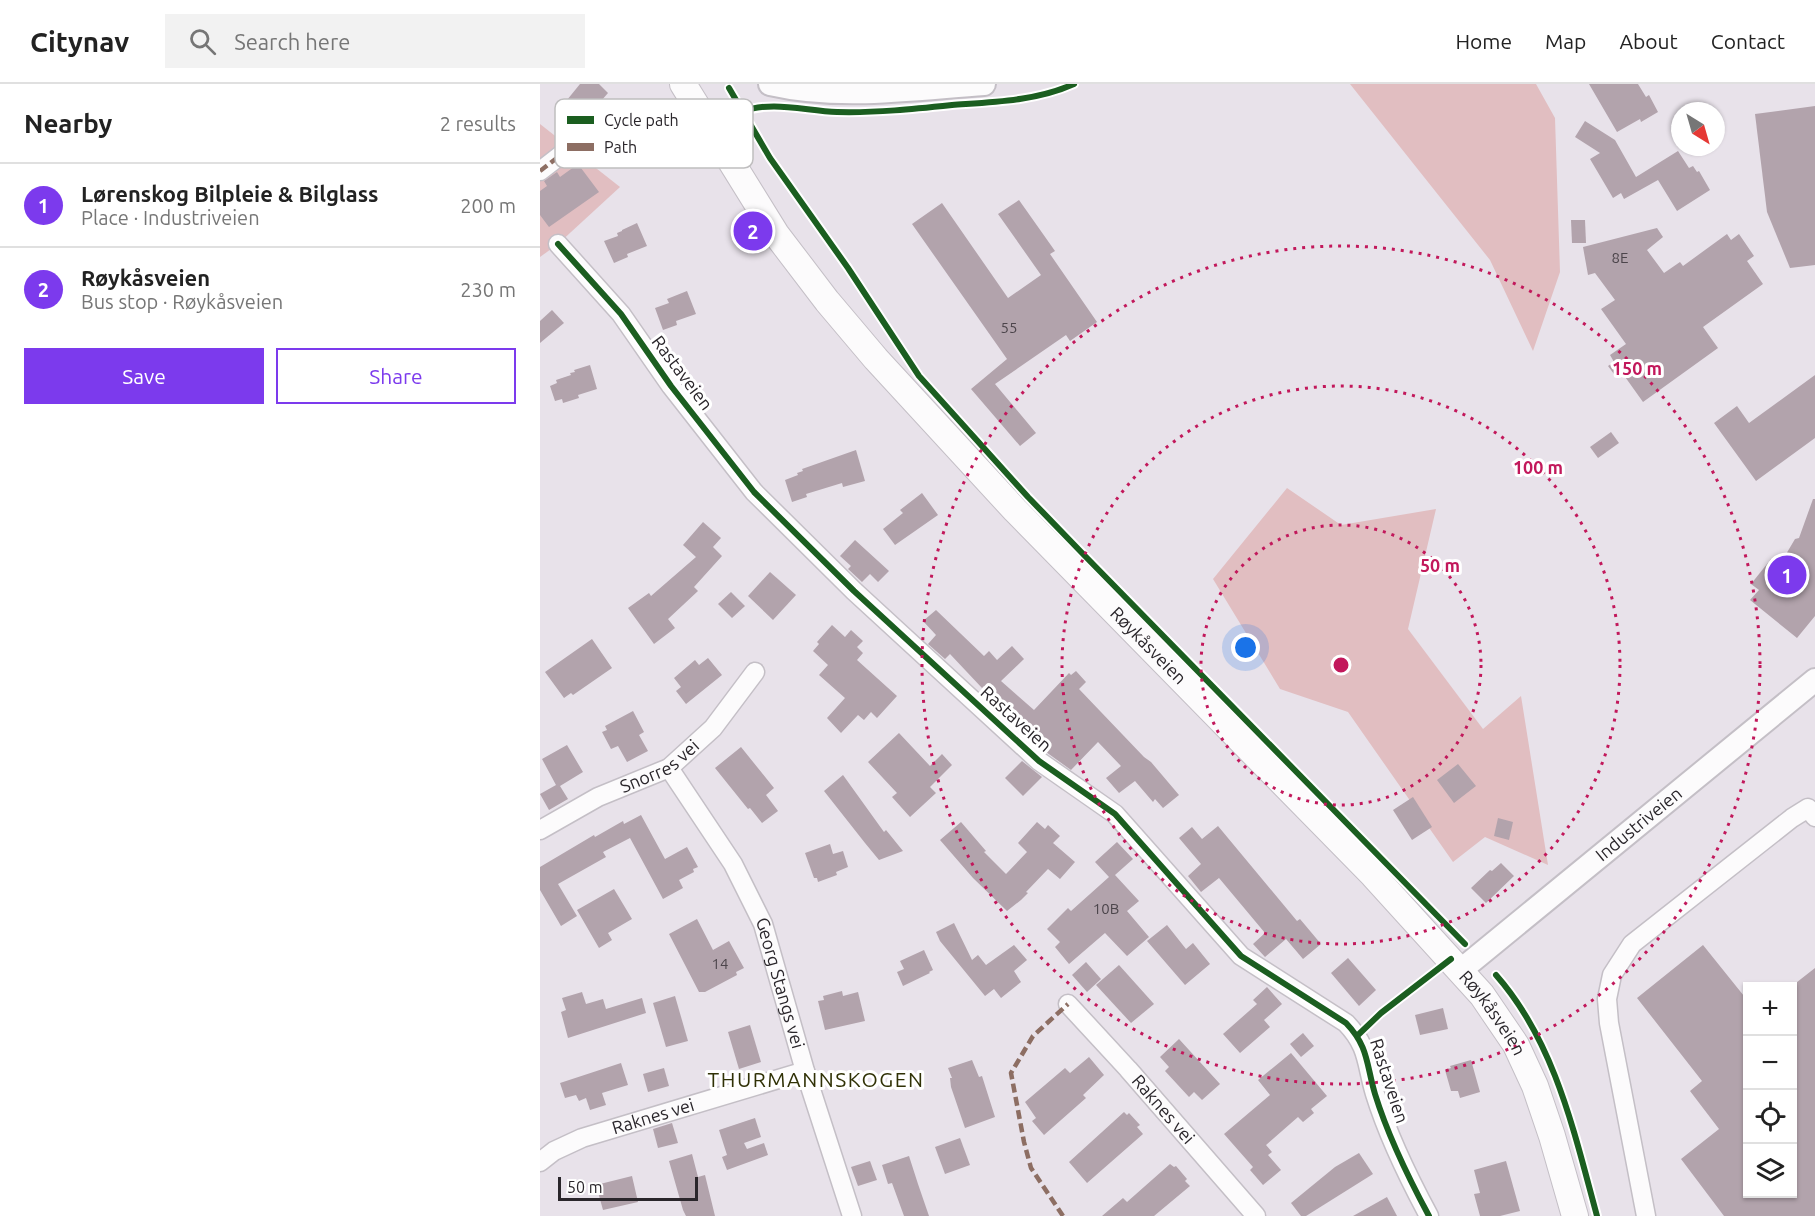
<!DOCTYPE html>
<html lang="en">
<head>
<meta charset="utf-8">
<style>
	body { margin:0; font-family:Ubuntu,sans-serif; background:#f2f2f2; color:#222 }
	.controls { position:absolute; right:18px; bottom:18px; display:grid; overflow:hidden; border-radius:0px; box-shadow:0 2px 4px #0004 }
	.controls button { width:54px; height:54px; display:grid; place-items:center; padding:0; border:0; border-bottom:2px solid #e0e0e0; background:#fff; color:#222; font:30px sans-serif }
	.compass { position:absolute; left:1131px; top:18px; width:54px; height:54px; border-radius:50%; background:#fff; box-shadow:0 2px 4px #0004; rotate:143deg }
	.scale { position:absolute; left:18px; bottom:15px; width:140px; box-sizing:border-box; padding-left:6px; border:3px solid #2a262b; border-top:0; font-size:16px; line-height:21px; white-space:nowrap; color:#2a262b; -webkit-text-stroke:4px #fff; paint-order:stroke }
	.you { position:absolute; left:706px; top:564px; width:21px; height:21px; margin:-15px; border:4px solid #fff; border-radius:50%; background:#1a73e8; box-shadow:0 0 0 9px #1a73e833 }
	.badge { display:grid; place-items:center; width:39px; height:39px; border-radius:50%; background:#7c3aed; color:#fff; font-size:20px; font-weight:700 }
	.pin { position:absolute; translate:-50% -50%; border:3px solid #fff; box-shadow:0 2px 6px #0006 }
	.list { margin:0; padding:0; list-style:none }
	h2 { display:flex; justify-content:space-between; align-items:center; height:78px; margin:0; padding:0 24px; font-size:26px }
	h2 small { font-size:20px; font-weight:400; color:#767676 }
	.list li { display:grid; grid-template-columns:39px 1fr auto; gap:18px; align-items:center; box-sizing:border-box; height:84px; padding:0 24px; border-top:2px solid #e0e0e0 }
	.list b { display:block; font-size:22px; white-space:nowrap }
	.list p { margin:0; font-size:20px; white-space:nowrap; color:#767676 }
	.list em { font-size:20px; font-style:normal; color:#767676 }
	.actions { display:flex; gap:12px; padding:18px 24px }
	.actions a { flex:1; padding:14px 0; border:2px solid #7c3aed; border-radius:0px; text-align:center; font-size:21px; color:#7c3aed }
	.actions .main { background:#7c3aed; color:#fff }
	.icon { flex:none; width:33px; height:33px; fill:none; stroke:currentColor; stroke-width:2; stroke-linecap:round; stroke-linejoin:round }
	.map { position:relative; flex:none; width:1275px; height:1132px; overflow:hidden }
	header { display:flex; align-items:center; gap:36px; box-sizing:border-box; height:84px; padding:0 30px; background:#fff; border-bottom:2px solid #e0e0e0 }
	header strong { font-size:28px }
	nav { display:flex; gap:33px; margin-inline-start:auto; font-size:21px }
	.search { width:420px; height:54px; background:#f2f2f2; display:flex; align-items:center; gap:15px; box-sizing:border-box; padding:0 21px; border-radius:0px; color:#767676; font-size:22px }
	main { display:flex }
	aside { flex:1; background:#fff }
	.map>svg:first-child { display:block }
</style>
</head>
<body>
<header>
<strong>Citynav</strong>
<div class="search"><svg class="icon" aria-label="search" viewBox="0 0 24 24"><circle cx="10" cy="10" r="6"/><path d="M15 15l6 6"/></svg>Search here</div>
<nav><a>Home</a><a>Map</a><a>About</a><a>Contact</a></nav>
</header>
<main>
<aside>
<h2>Nearby<small>2 results</small></h2>
<ul class="list">
<li><span class="badge">1</span><div><b>Lørenskog Bilpleie &amp; Bilglass</b><p>Place · Industriveien</p></div><em>200 m</em></li>
<li><span class="badge">2</span><div><b>Røykåsveien</b><p>Bus stop · Røykåsveien</p></div><em>230 m</em></li>
</ul>
<div class="actions"><a class="main">Save</a><a>Share</a></div>
</aside>
<div class="map">
<svg width="1275" height="1132" viewBox="0 0 1275 1132">
	<rect width="100%" height="100%" fill="#e8e2ea"/>
	<g fill="#e1bec1">
		<path d="M810,0H996L1015,34L1020,188L993,267L950,176Z"/>
		<path d="M0,40L80,103L18,160L0,173Z"/>
		<path d="M747,404L801,441L896,425L868,545L943,645L981,612L1008,781L945,753L913,778L808,628L740,605L673,495Z"/>
	</g>
	<g fill="#b2a3ac">
		<path d="M40,0H59L68,9L46,34L27,16Z"/>
		<path d="M1049,0H1098L1106,13L1109,11L1118,28L1101,38L1100,35L1077,48Z"/>
		<path d="M1275,22V181L1250,184L1227,128L1215,30Z"/>
		<path d="M1045,37L1075,56L1096,93L1138,67L1149,84L1153,82L1157,88L1159,87L1170,106L1137,127L1118,96L1084,115L1081,109L1073,114L1050,75L1060,69L1035,53Z"/>
		<path d="M38,80L59,108L9,143L0,131V107L7,102L4,97L17,88L20,93Z"/>
		<path d="M479,116L515,167L510,170L557,238L530,257L526,251L455,300L496,349L480,362L431,305L467,275L372,140L402,119L468,214L501,191L458,130Z"/>
		<path d="M1031,136H1045L1046,159H1032Z"/>
		<path d="M97,139L107,162L87,170L88,173L74,179L64,157L78,152L77,149L82,147V146Z"/>
		<path d="M1117,144L1123,153L1107,166L1124,189L1140,178L1143,182L1187,150L1191,156L1199,150L1214,172L1207,177L1223,200L1163,243L1178,264L1103,318L1083,290L1077,294L1068,282L1074,278L1070,271L1086,260L1061,225L1075,216L1055,189L1048,191L1043,163Z"/>
		<path d="M147,207L156,230L136,237L137,241L123,246L115,224L129,219L127,215Z"/>
		<path d="M12,226L24,239L0,259V237Z"/>
		<path d="M50,281L57,305L38,311L39,314L23,319L22,315L15,317L10,302L17,299L16,296L31,291L30,289L35,288L34,286Z"/>
		<path d="M1275,291V354L1216,397L1174,339L1197,322L1209,339Z"/>
		<path d="M1071,348L1079,359L1058,374L1050,363Z"/>
		<path d="M316,366L325,397L303,403L302,399L266,410L267,413L252,418L245,396L258,391L257,389L263,387L262,385Z"/>
		<path d="M382,409L398,431L355,461L343,445L363,429L360,426Z"/>
		<path d="M1273,415H1275V532L1257,554L1210,516L1219,506L1211,500L1231,475L1239,482L1255,455L1259,454Z"/>
		<path d="M163,438L181,454L173,463L182,472L154,503L158,507L128,535L135,544L114,560L88,524L109,509L111,512L156,473L143,461Z"/>
		<path d="M315,456L349,487L338,498L330,490L322,498L308,485L311,482L300,472Z"/>
		<path d="M230,488L256,511L233,536L208,512Z"/>
		<path d="M191,508L205,522L192,534L178,520Z"/>
		<path d="M396,526L444,572L449,567L457,576L472,562L484,575L461,597L494,626L529,589L531,591L536,587L546,598L539,605L604,673L611,678L639,711L623,724L615,715L613,718L595,697L579,709L566,694L581,682L558,658L531,686L506,668L460,626L463,622L444,602L442,604L410,570L405,575L388,560L396,551L383,537Z"/>
		<path d="M292,541L305,553L311,546L323,557L317,563L323,569L317,576L357,612L337,634L331,628L324,636L318,631L301,649L287,634L305,614L279,591L288,581L273,567L279,560L277,558Z"/>
		<path d="M52,555L72,584L33,611L31,609L24,614L5,588Z"/>
		<path d="M168,574L182,591L146,620L136,607L141,603L134,594L155,576L159,581Z"/>
		<path d="M93,627L104,648L99,651L108,667L87,678L78,662L71,665L62,648L67,646L65,642Z"/>
		<path d="M359,649L390,682L402,670L412,681L390,703L396,709L370,733L352,713L357,709L328,678Z"/>
		<path d="M27,661L43,688L20,702L28,715L9,726L0,710L16,701L2,675Z"/>
		<path d="M201,663L234,704L226,711L238,727L222,739L210,724L208,725L175,684Z"/>
		<path d="M482,677L502,693L483,712L465,694Z"/>
		<path d="M918,680L936,702L914,719L897,696Z"/>
		<path d="M303,691L344,748L346,746L363,767L339,776L325,759L284,707Z"/>
		<path d="M873,713L892,743L872,756L853,726Z"/>
		<path d="M101,731L125,775L147,763L158,783L153,785L154,788L139,796L143,804L123,815L90,754L63,768L66,773L18,800L37,832L21,842L0,806V783L54,751L55,753L83,737L84,740Z"/>
		<path d="M958,734L973,738L969,756L954,752Z"/>
		<path d="M421,738L446,767L444,768L466,790L487,768L478,759L497,738L505,745L508,741L520,752L513,759L535,778L520,795L508,785L486,808L488,809L481,816L467,827L433,794L400,756Z"/>
		<path d="M678,742L757,837L760,835L781,860L763,875L746,855L725,873L713,860L725,849L679,794L661,808L648,792L661,780L639,754L652,743L662,755Z"/>
		<path d="M577,758L593,775L575,791L599,817L587,827L609,853L587,872L565,849L529,880L515,863L520,858L507,845L528,824L531,827L569,793L555,778Z"/>
		<path d="M290,760L293,770L303,767L308,783L296,788L297,791L278,798L277,794H274L265,769Z"/>
		<path d="M961,779L974,792L946,819L931,804L950,786L952,787Z"/>
		<path d="M74,805L92,835L68,849L72,856L59,864L37,826Z"/>
		<path d="M157,835L173,866L189,857L204,884L196,888L197,891L165,908H159L129,850Z"/>
		<path d="M414,839L432,876L438,871L446,881L474,861L487,876L474,887L481,898L461,914L454,905L445,912L400,857L396,848Z"/>
		<path d="M627,841L646,865L653,859L670,880L645,901L607,857Z"/>
		<path d="M1163,861L1208,917V1110H1252V902L1275,884V1132H1184L1141,1075L1179,1045L1150,1007L1162,997L1097,914Z"/>
		<path d="M384,866L393,886L389,888L390,889L363,902L357,888L364,885L360,877Z"/>
		<path d="M808,874L836,906L819,922L791,889Z"/>
		<path d="M546,878L561,895L547,908L532,891Z"/>
		<path d="M579,881L614,920L591,939L556,901Z"/>
		<path d="M727,903L742,920L724,936L730,943L700,969L683,950L717,920L713,916Z"/>
		<path d="M302,907L303,912L318,908L325,937L285,946L278,917L284,916L283,912Z"/>
		<path d="M42,908L46,920L63,915L66,925L102,914L106,929L28,954L21,928L26,926L22,914Z"/>
		<path d="M135,912L148,957L126,963L113,919Z"/>
		<path d="M903,924L908,945L880,951L875,931Z"/>
		<path d="M210,941L221,978L199,985L188,948Z"/>
		<path d="M763,949L774,962L761,973L750,960Z"/>
		<path d="M639,955L680,1000L662,1016L654,1008L649,1013L625,987L629,983L620,973Z"/>
		<path d="M751,969L787,1012L771,1025L774,1029L763,1038L758,1033L726,1061L732,1068L728,1071L741,1086L723,1101L710,1086L713,1083L684,1050L730,1011L718,996Z"/>
		<path d="M549,973L564,991L543,1011L546,1014L504,1051L492,1037L496,1034L485,1018L525,984L530,989Z"/>
		<path d="M432,976L439,993L442,992L455,1033L425,1044L411,1003L410,994H412L408,984Z"/>
		<path d="M931,976L940,1008L920,1014L918,1007H911L905,986L911,984L910,982Z"/>
		<path d="M81,979L88,1001L62,1009L66,1021L50,1026L46,1014L39,1017L36,1011L25,1014L20,999Z"/>
		<path d="M124,984L129,1002L108,1008L103,990Z"/>
		<path d="M584,1028L587,1031L589,1029L600,1041L597,1043L603,1050L547,1099L529,1078Z"/>
		<path d="M215,1034L221,1053L204,1059L207,1065L224,1059L228,1071L187,1086L182,1073L187,1071L179,1046Z"/>
		<path d="M132,1039L138,1059L118,1064L113,1045Z"/>
		<path d="M420,1054L430,1081L405,1090L395,1063Z"/>
		<path d="M819,1069L833,1090L766,1132H761L751,1119L795,1083Z"/>
		<path d="M152,1070L158,1093L165,1091L175,1132H146L143,1126L129,1077Z"/>
		<path d="M369,1072L378,1100L389,1132H364L352,1099L348,1100L342,1081Z"/>
		<path d="M330,1077L337,1096L318,1102L311,1083Z"/>
		<path d="M966,1077L980,1127L960,1132H940L934,1110L940,1109L934,1086Z"/>
		<path d="M630,1080L634,1083L636,1082L647,1095L645,1097L650,1102L614,1132H562L583,1114L587,1118Z"/>
		<path d="M92,1092L98,1118L63,1126L56,1101Z"/>
		<path d="M847,1113L857,1132H813Z"/>
	</g>
	<g fill="none" stroke-linecap="round" stroke-linejoin="round">
		<g stroke="#c4bfc6" stroke-width="21">
			<g id="minor">
				<path d="M0,87L35,60"/>
				<path d="M18,160L81,230L131,302L214,408L314,507L499,677L575,730L701,872L806,939C829,963 826,980 835,1010C848,1052 868,1093 889,1132"/>
				<path id="s1" d="M129,684L193,780L223,840L265,987L312,1132"/>
				<path id="s2" d="M0,746L58,713L129,684L173,644L215,588"/>
				<path id="s3" d="M528,920L588,985L716,1132"/>
				<path id="s4" d="M0,1078L14,1067L42,1054L265,987"/>
				<path d="M1106,1132L1069,939L1067,915L1072,891L1092,860L1252,734L1268,724L1275,733"/>
			</g>
		</g>
		<g stroke="#c4bfc6" stroke-width="26">
			<g id="tertiary">
				<path d="M230,0C300,16 373,5 444,0"/>
				<path id="s5" d="M921,886L1275,596"/>
			</g>
		</g>
		<g stroke="#c4bfc6" stroke-width="28">
			<g id="secondary">
				<path id="s6" d="M143,0L236,150L287,217L336,275L475,426L833,791L942,911L976,961L995,1002L1012,1052L1035,1132"/>
			</g>
		</g>
		<use href="#minor" stroke="#fcfbfc" stroke-width="18"/>
		<use href="#tertiary" stroke="#fcfbfc" stroke-width="22"/>
		<use href="#secondary" stroke="#fcfbfc" stroke-width="26"/>
		<g stroke="#8d6e63" stroke-width="4.5" stroke-dasharray="9 4.5" stroke-linecap="butt">
			<path d="M0,87L35,60"/>
			<path d="M523,1132L491,1084L484,1058L471,989L493,952L528,920"/>
		</g>
		<g stroke="#fff" stroke-width="10">
			<g id="cycleway">
				<path d="M189,4L230,74L308,184L379,292L488,413L545,472L925,860"/>
				<path d="M201,28C232,16 265,27 297,28C336,29 374,25 412,21C454,18 496,17 534,0"/>
				<path d="M18,160L81,230L131,302L214,408L314,507L499,677L575,730L701,872L806,939C829,963 826,980 835,1010C848,1052 868,1093 889,1132"/>
				<path d="M956,891C1015,958 1034,1048 1057,1132"/>
				<path d="M818,951L841,929L911,875"/>
			</g>
		</g>
		<use href="#cycleway" stroke="#1b5e20" stroke-width="6"/>
	</g>
	<g fill="none" stroke="#c2185b" stroke-width="3" stroke-dasharray="3 6">
		<circle cx="801" cy="581" r="140"/>
		<circle cx="801" cy="581" r="279"/>
		<circle cx="801" cy="581" r="419"/>
	</g>
	<g text-anchor="middle" stroke-width="6" stroke-linejoin="round" paint-order="stroke">
		<g font-size="15" fill="#4c454b">
			<text x="1080" y="179">8E</text>
			<text x="469" y="249">55</text>
			<text x="566" y="830">10B</text>
			<text x="180" y="885">14</text>
		</g>
		<g font-size="18" fill="#2a262b" stroke="#fff">
			<text transform="translate(142 289) rotate(53)" y="6">Rastaveien</text>
			<text dy="6" stroke="none"><textPath href="#s6" startOffset="732">Røykåsveien</textPath></text>
			<text transform="translate(476 635) rotate(42)" y="6">Rastaveien</text>
			<text dy="6" stroke="none"><textPath href="#s2" startOffset="136">Snorres vei</textPath></text>
			<text dy="6" stroke="none"><textPath href="#s5" startOffset="230">Industriveien</textPath></text>
			<text dy="6" stroke="none"><textPath href="#s1" startOffset="244">Georg Stangs vei</textPath></text>
			<text dy="6" stroke="none"><textPath href="#s6" startOffset="1236">Røykåsveien</textPath></text>
			<text transform="translate(849 997) rotate(72)" y="6">Rastaveien</text>
			<text dy="6" stroke="none"><textPath href="#s3" startOffset="142">Raknes vei</textPath></text>
			<text dy="6" stroke="none"><textPath href="#s4" startOffset="123">Raknes vei</textPath></text>
		</g>
		<g font-size="21" letter-spacing="1.5" fill="#303106" stroke="#fff">
			<text x="276" y="1003">THURMANNSKOGEN</text>
		</g>
	</g>
	<rect x="15" y="15" width="198" height="69" rx="9" fill="#fff" stroke="#bfbebf" stroke-width="1.5"/>
	<rect x="27" y="32" width="27" height="8" fill="#1b5e20"/>
	<rect x="27" y="59" width="27" height="8" fill="#8d6e63"/>
	<g font-size="16" fill="#2a262b">
		<text x="64" y="42">Cycle path</text>
		<text x="64" y="69">Path</text>
	</g>
	<circle cx="801" cy="581" r="9" fill="#c2185b" stroke="#fff" stroke-width="3"/>
	<g font-size="18" text-anchor="middle" font-weight="bold" fill="#c2185b" stroke="#fff" stroke-width="6" stroke-linejoin="round" paint-order="stroke">
		<text x="1097" y="291">150 m</text>
		<text x="998" y="390">100 m</text>
		<text x="900" y="488">50 m</text>
	</g>
</svg>
<div class="controls">
<button>+</button>
<button>−</button>
<button><svg class="icon" aria-label="locate" viewBox="0 0 24 24"><circle cx="12" cy="12" r="6"/><path d="M12 2v4M12 18v4M2 12h4M18 12h4"/></svg></button>
<button><svg class="icon" aria-label="layers" viewBox="0 0 24 24"><path d="M12 4l9 5-9 5-9-5zM3 14l9 5 9-5"/></svg></button>
</div>
<svg class="compass" viewBox="-18 -18 36 36"><path d="M0-13l5 13h-10z" fill="#e53935"/><path d="M0 13l5-13h-10z" fill="#767676"/></svg>
<div class="scale">50 m</div>
<div class="you"></div>
<div class="pin badge" style="left:1247px;top:491px">1</div>
<div class="pin badge" style="left:213px;top:147px">2</div>
</div>
</main>
</body>
</html>
